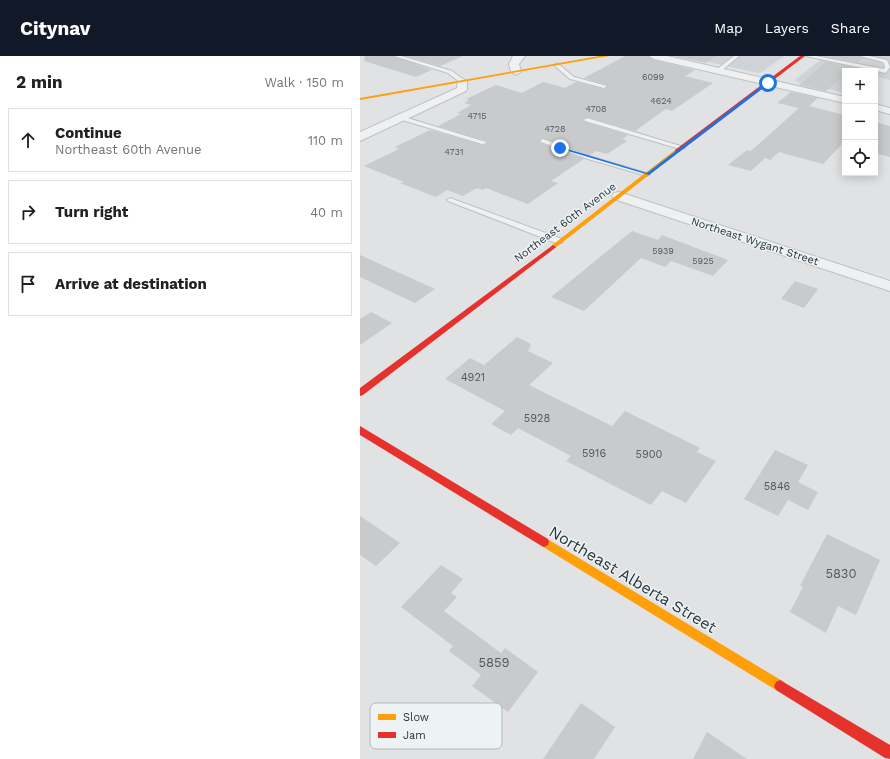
<!DOCTYPE html>
<html lang="en">
<head>
<meta charset="utf-8">
<style>
	body { margin:0; font-family:"Work Sans",sans-serif; background:#f6f6f6; color:#202124 }
	.controls { position:absolute; right:12px; top:12px; display:grid; overflow:hidden; border-radius:0px; box-shadow:0 2px 10px #0003 }
	.controls button { width:36px; height:36px; display:grid; place-items:center; padding:0; border:0; border-bottom:1px solid #e0e0e0; background:#fff; color:#202124; font:20px sans-serif }
	.stop { position:absolute; width:12px; height:12px; margin:-9px; border:3px solid #1a73e8; border-radius:50%; background:#fff }
	.stop.end { background:#1a73e8; border-color:#fff; box-shadow:0 1px 4px #0008 }
	.list { margin:0; padding:0; list-style:none }
	h2 { display:flex; justify-content:space-between; align-items:center; height:52px; margin:0; padding:0 16px; font-size:17px }
	h2 small { font-size:13px; font-weight:400; color:#757577 }
	.list li { display:grid; grid-template-columns:26px 1fr auto; gap:12px; align-items:center; box-sizing:border-box; height:64px; margin:0 8px 8px; padding:0 8px; border:1px solid #e0e0e0; border-radius:0px }
	.list b { display:block; font-size:15px; white-space:nowrap }
	.list p { margin:0; font-size:13px; white-space:nowrap; color:#757577 }
	.list em { font-size:13px; font-style:normal; color:#757577 }
	.icon { flex:none; width:22px; height:22px; fill:none; stroke:currentColor; stroke-width:2; stroke-linecap:round; stroke-linejoin:round }
	.map { position:relative; flex:none; width:530px; height:703px; overflow:hidden }
	header { display:flex; align-items:center; gap:24px; box-sizing:border-box; height:56px; padding:0 20px; background:#111827; color:#fff }
	header strong { font-size:19px }
	nav { display:flex; gap:22px; margin-inline-start:auto; font-size:14px }
	main { display:flex }
	aside { flex:1; background:#fff }
	.map>svg:first-child { display:block }
</style>
</head>
<body>
<header>
<strong>Citynav</strong>
<nav><a>Map</a><a>Layers</a><a>Share</a></nav>
</header>
<main>
<aside>
<h2>2 min<small>Walk · 150 m</small></h2>
<ul class="list">
<li><svg class="icon" aria-label="ahead" viewBox="0 0 24 24"><path d="M12 20V5M6 11l6-6 6 6"/></svg><div><b>Continue</b><p>Northeast 60th Avenue</p></div><em>110 m</em></li>
<li><svg class="icon" aria-label="right" viewBox="0 0 24 24"><path d="M7 20v-9h11M14 6l5 5-5 5"/></svg><div><b>Turn right</b></div><em>40 m</em></li>
<li><svg class="icon" aria-label="arrive" viewBox="0 0 24 24"><path d="M6 21V4h12l-3 4 3 4H6"/></svg><div><b>Arrive at destination</b></div></li>
</ul>
</aside>
<div class="map">
<svg width="530" height="703" viewBox="0 0 530 703">
	<rect width="100%" height="100%" fill="#e0e2e4"/>
	<g fill="#ced3d7">
		<path d="M322,0H424L402,16L398,17Z"/>
		<path d="M465,0H530V24L515,20V15H485V37L438,26L435,24Z"/>
	</g>
	<g fill="#c8cacc">
		<path d="M5,0H33L72,14L56,21L4,5Z"/>
		<path d="M46,0H103L80,10Z"/>
		<path d="M265,0H288L294,4L335,14L325,20L353,27L312,55L306,53L275,75L227,61L223,63L225,66L268,79L263,83L267,85L247,98L236,95L230,99L182,82L179,85L180,87L224,103L191,125L198,127L168,148L126,132L123,134L117,132L103,140L87,134L76,141L40,127L44,126L4,110L39,93L35,91L70,74L122,89L127,88L128,87L126,85L78,70L101,58L97,57L111,49L104,47L109,44L106,43L136,29L162,37L183,26L205,32L216,26L245,33L248,30L247,29L224,22Z"/>
		<path d="M314,0H357L346,7Z"/>
		<path d="M473,0H499L502,2L498,6L471,1Z"/>
		<path d="M466,6L492,11L488,15H485V18L466,35L439,29Z"/>
		<path d="M431,36L458,42L449,50L485,59V89L482,88L463,108L419,96L410,104L405,102L391,115L368,109L387,94L391,95L439,52L417,47Z"/>
		<path d="M515,66L530,70V101L515,97Z"/>
		<path d="M272,175L298,184L302,179L368,204L353,220L311,205L305,211L281,202L224,255L191,241Z"/>
		<path d="M0,199L75,233L55,247L0,221Z"/>
		<path d="M435,225L458,233L444,252L421,243Z"/>
		<path d="M11,256L32,267L0,289V263Z"/>
		<path d="M157,281L171,288L168,295L193,307L169,329L252,370L265,355L340,392L337,396L356,405L326,447L302,435L291,449L206,405L211,400L158,372L151,379L131,368L145,355L85,323L110,302L124,309Z"/>
		<path d="M415,394L448,409L438,426L458,436L448,454L428,444L418,460L384,443Z"/>
		<path d="M0,460L40,487L16,510L0,499Z"/>
		<path d="M467,478L520,504L496,559L478,550L466,577L430,556L443,531L440,530Z"/>
		<path d="M81,509L103,523L91,537L97,541L84,555L141,597L145,592L178,616L148,656L112,630L121,619L89,595L93,590L41,551Z"/>
		<path d="M221,647L255,671L234,703H183Z"/>
		<path d="M347,676L387,703H333Z"/>
	</g>
	<g fill="none" stroke-linecap="round" stroke-linejoin="round">
		<g stroke="#bec0c2" stroke-width="2">
			<g id="lane">
				<path d="M34,0H41L92,15L105,25L100,26L88,17Z"/>
				<path d="M374,0H379L360,16H356V14Z"/>
				<path d="M446,0H456L524,13L525,10L523,6L500,0H509L527,4L530,11L526,17Z"/>
				<path d="M197,7L214,21L247,30L244,32L210,23L195,10L194,9Z"/>
				<path d="M41,60L126,86L127,87L122,88L39,63L38,62Z"/>
				<path d="M227,62L324,91L325,92L320,93L225,65L224,64Z"/>
				<path d="M183,83L232,101L290,118L287,120L228,103L181,86L180,85Z"/>
				<path d="M90,142L202,183L203,185L202,187H196L88,145L87,144Z"/>
			</g>
		</g>
		<g stroke="#bec0c2" stroke-width="2">
			<g id="street">
				<path d="M153,0H165L159,8L161,16L156,19L151,16L149,8Z"/>
				<path d="M289,0H307L485,41V47L294,3Z"/>
				<path d="M102,22L107,25V33L106,35L0,85V76L93,34L97,32L98,23Z"/>
				<path d="M515,48L530,52V58L515,54Z"/>
				<path d="M259,136L530,225V235L254,143L252,140L254,137Z"/>
			</g>
		</g>
		<use href="#lane" fill="#eff0f1" fill-rule="evenodd"/>
		<use href="#street" fill="#eff0f1" fill-rule="evenodd"/>
		<g fill="#ff9f0a" fill-rule="evenodd">
			<path d="M239,0H249L0,44V42Z"/>
			<path d="M315,94L320,95L195,192H191V190Z"/>
			<path d="M184,481L424,626L426,630L424,634L420,636L416,634L180,489L179,486L180,483Z"/>
		</g>
		<g fill="#e5322d" fill-rule="evenodd">
			<path d="M440,0H445L319,96H315V94Z"/>
			<path d="M193,189L196,191L195,192L3,339L0,340V332Z"/>
			<path d="M0,370L188,483L189,486L188,489L184,491L180,489L0,379Z"/>
			<path d="M420,624L530,689V703L525,702L416,634L414,630L416,626Z"/>
		</g>
	</g>
	<path fill="#1a73e8" d="M407,26L410,27L289,119L198,92L201,91L287,117Z"/>
	<g text-anchor="middle" stroke-width="3" stroke-linejoin="round" paint-order="stroke">
		<g font-size="9" fill="#515a60">
			<text x="293" y="24">6099</text>
			<text x="301" y="48">4624</text>
			<text x="236" y="56">4708</text>
			<text x="117" y="63">4715</text>
			<text x="195" y="76">4728</text>
			<text x="94" y="99">4731</text>
			<text x="303" y="198">5939</text>
			<text x="343" y="208">5925</text>
		</g>
		<g font-size="11" fill="#28343b" stroke="#edf2f4">
			<text transform="translate(205 166) rotate(-37)" y="4">Northeast 60th Avenue</text>
			<text transform="translate(395 185) rotate(18)" y="4">Northeast Wygant Street</text>
		</g>
		<g font-size="11" fill="#515a60">
			<text x="113" y="325">4921</text>
			<text x="177" y="366">5928</text>
			<text x="234" y="401">5916</text>
			<text x="289" y="402">5900</text>
			<text x="417" y="434">5846</text>
		</g>
		<g font-size="13" fill="#515a60">
			<text x="481" y="522">5830</text>
			<text x="134" y="611">5859</text>
		</g>
		<g font-size="16" fill="#28343b" stroke="#edf2f4">
			<text transform="translate(273 523) rotate(31)" y="6">Northeast Alberta Street</text>
		</g>
	</g>
	<rect x="10" y="647" width="132" height="46" rx="6" fill="#edf2f4" stroke="#b2b9bc" stroke-width="1"/>
	<rect x="18" y="658" width="18" height="6" fill="#ff9f0a"/>
	<rect x="18" y="676" width="18" height="6" fill="#e5322d"/>
	<g font-size="11" fill="#28343b">
		<text x="43" y="665">Slow</text>
		<text x="43" y="683">Jam</text>
	</g>
</svg>
<div class="controls">
<button>+</button>
<button>−</button>
<button><svg class="icon" aria-label="locate" viewBox="0 0 24 24"><circle cx="12" cy="12" r="6"/><path d="M12 2v4M12 18v4M2 12h4M18 12h4"/></svg></button>
</div>
<div class="stop" style="left:408px;top:27px"></div>
<div class="stop end" style="left:200px;top:92px"></div>
</div>
</main>
</body>
</html>
